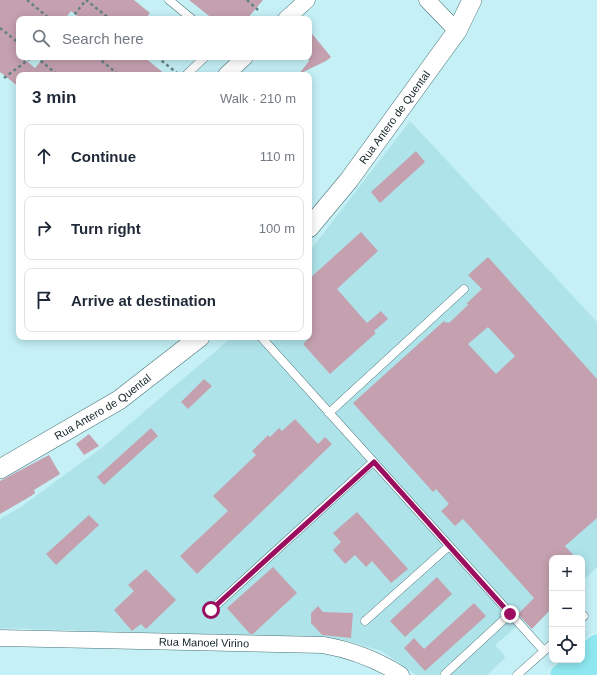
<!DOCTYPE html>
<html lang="en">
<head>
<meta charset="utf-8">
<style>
	body { margin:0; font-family:Helvetica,sans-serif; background:#f2f2f3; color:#1f2937 }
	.controls { position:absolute; right:12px; bottom:12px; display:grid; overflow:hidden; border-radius:8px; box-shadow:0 2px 10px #0003 }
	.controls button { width:36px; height:36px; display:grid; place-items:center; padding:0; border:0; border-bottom:1px solid #e0e1e3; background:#fff; color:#1f2937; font:20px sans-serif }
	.stop { position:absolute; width:12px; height:12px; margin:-9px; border:3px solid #9a0d5f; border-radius:50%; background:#fff }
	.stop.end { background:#9a0d5f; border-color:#fff; box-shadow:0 1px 4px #0008 }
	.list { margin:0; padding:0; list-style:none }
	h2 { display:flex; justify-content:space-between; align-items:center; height:52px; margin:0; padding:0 16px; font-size:17px }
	h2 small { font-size:13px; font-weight:400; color:#747a83 }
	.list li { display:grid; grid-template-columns:26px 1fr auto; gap:12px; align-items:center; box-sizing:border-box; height:64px; margin:0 8px 8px; padding:0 8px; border:1px solid #e0e1e3; border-radius:8px }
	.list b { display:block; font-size:15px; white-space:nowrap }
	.list em { font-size:13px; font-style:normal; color:#747a83 }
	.icon { flex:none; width:22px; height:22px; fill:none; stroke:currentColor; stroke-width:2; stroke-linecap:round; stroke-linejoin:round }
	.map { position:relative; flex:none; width:597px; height:675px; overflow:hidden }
	.search { position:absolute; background:#fff; box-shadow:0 2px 10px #0003; left:16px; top:16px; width:296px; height:44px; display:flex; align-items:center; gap:10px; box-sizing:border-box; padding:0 14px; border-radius:8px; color:#747a83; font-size:15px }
	.panel { position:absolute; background:#fff; box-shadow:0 2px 10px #0003; left:16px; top:72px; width:296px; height:268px; border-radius:8px }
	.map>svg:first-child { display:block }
</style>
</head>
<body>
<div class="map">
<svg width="597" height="675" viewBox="0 0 597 675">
	<rect width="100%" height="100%" fill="#c4f0f6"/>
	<path fill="#afe3ea" d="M410,121L597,322V567L582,581V558H552V617L545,608L541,619L531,628L523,621L495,645L505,656L504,659L487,675H416L382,651L340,639L0,628V519L21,507L104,446L231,338L309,337V252Z"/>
	<g fill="#c5a1af" fill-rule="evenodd">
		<path d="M0,0H134L150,13L145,19H81L71,11L65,19H19V57H22L35,68L44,57H144L166,75H19V87L0,72Z"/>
		<path d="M189,0H263L247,19H213Z"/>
		<path d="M309,30L331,57L326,61L299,74L309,61Z"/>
		<path d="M416,151L425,162L380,203L371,192Z"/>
		<path d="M361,232L378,251L337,289L367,323L381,311L388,319L374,331L376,333L330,374L303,344L309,338V279Z"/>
		<path d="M488,257L597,379V518L565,546L576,558H552V608L532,629L518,614L534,598L463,519L455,526L441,511L449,504L436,489L433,492L353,403L444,321L446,323L448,322L449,323L468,305L467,303L482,289L468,275ZM488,327L515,356L496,374L468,344Z"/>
		<path d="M204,379L212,386L188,409L181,402Z"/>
		<path d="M295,419L318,444L325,437L332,444L197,574L180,556L228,511L213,496L256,455L252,451L268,435L270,437L279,428L282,431Z"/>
		<path d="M151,428L158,436L104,485L97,477Z"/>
		<path d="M89,434L99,446L84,455L76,444Z"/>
		<path d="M49,455L60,474L34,490L35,493L31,496L0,514V481Z"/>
		<path d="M357,512L408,569L391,583L372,561L366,567L355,555L345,564L333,550L341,542L333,533Z"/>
		<path d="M89,515L99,525L56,565L46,554Z"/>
		<path d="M273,567L297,593L253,634H250L227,608Z"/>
		<path d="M146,569L176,600L146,629L141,624L132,631L114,610L134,591L128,585Z"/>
		<path d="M437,577L452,594L405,637L390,621Z"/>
		<path d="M474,603L486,616L425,671L404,648L414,638L424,649Z"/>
		<path d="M318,606L323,612L353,613L351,638L322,635L311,623V613Z"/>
	</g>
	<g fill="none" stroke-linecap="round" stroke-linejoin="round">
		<g stroke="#487176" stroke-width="9">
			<g id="service">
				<path d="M169,0L192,19"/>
				<path d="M186,75L205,57"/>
				<path d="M261,337L544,651"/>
				<path d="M329,413L464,289"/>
				<path d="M211,610L373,462"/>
				<path d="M582,618L584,616"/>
				<path d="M365,621L449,546"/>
				<path d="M445,674L510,614"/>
				<path d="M517,675L552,644"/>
			</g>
		</g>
		<g stroke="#487176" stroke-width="17">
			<g id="minor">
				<path d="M427,0L457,31"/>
				<path d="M286,19L307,0"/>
				<path d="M226,75L245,57"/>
				<path id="s1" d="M0,638L323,645C352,650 376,659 401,675"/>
			</g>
		</g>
		<g stroke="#487176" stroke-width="20">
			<g id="tertiary">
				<path id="s2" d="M309,228L349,180L457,31L472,0"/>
				<path id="s3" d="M0,469L119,400L200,337"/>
			</g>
		</g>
		<g stroke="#fff" stroke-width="23">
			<g id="primary">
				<path d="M582,658L597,645"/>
				<path d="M561,675L579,660"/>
				<path d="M585,675L597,665"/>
			</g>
		</g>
		<g stroke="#648185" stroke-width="2.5" stroke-dasharray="3 3" stroke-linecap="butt">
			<path d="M27,0L50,19"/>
			<path d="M247,0L258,10"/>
			<path d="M71,19L86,0L110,19"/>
			<path d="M0,28L19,43"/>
			<path d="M36,57L58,75"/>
			<path d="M97,57L119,75"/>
			<path d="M157,57L177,73"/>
			<path d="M4,78L32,57"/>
		</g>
		<use href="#service" stroke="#fff" stroke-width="8"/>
		<use href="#minor" stroke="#fff" stroke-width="16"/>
		<use href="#tertiary" stroke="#fff" stroke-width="19"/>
		<use href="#primary" stroke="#8fe8f1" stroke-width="22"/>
	</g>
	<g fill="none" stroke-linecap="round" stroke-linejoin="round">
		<path stroke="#9a0d5f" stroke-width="5" d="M211,610L374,462L510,614"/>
	</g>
	<g text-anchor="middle" stroke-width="3.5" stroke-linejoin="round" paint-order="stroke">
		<g font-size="11" fill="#132426" stroke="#c4f0f6">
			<text dy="4" stroke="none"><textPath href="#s2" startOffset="140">Rua Antero de Quental</textPath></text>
			<text dy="4" stroke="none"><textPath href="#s3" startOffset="120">Rua Antero de Quental</textPath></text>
			<text dy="4" stroke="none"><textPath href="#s1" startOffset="204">Rua Manoel Virino</textPath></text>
		</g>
	</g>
</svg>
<div class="controls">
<button>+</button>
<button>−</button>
<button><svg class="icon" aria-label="locate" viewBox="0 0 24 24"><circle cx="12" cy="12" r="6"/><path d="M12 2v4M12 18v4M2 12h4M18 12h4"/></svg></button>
</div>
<div class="stop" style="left:211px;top:610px"></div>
<div class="stop end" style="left:510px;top:614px"></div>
<div class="search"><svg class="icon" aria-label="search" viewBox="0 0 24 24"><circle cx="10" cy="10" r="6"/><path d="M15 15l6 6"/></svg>Search here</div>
<section class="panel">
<h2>3 min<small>Walk · 210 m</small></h2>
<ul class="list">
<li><svg class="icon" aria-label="ahead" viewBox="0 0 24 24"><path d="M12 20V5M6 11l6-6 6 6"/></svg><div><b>Continue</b></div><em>110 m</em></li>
<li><svg class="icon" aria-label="right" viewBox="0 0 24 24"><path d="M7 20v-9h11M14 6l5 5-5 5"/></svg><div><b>Turn right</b></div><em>100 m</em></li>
<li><svg class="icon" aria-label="arrive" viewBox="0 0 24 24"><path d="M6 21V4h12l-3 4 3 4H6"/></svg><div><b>Arrive at destination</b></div></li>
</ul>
</section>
</div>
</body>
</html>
